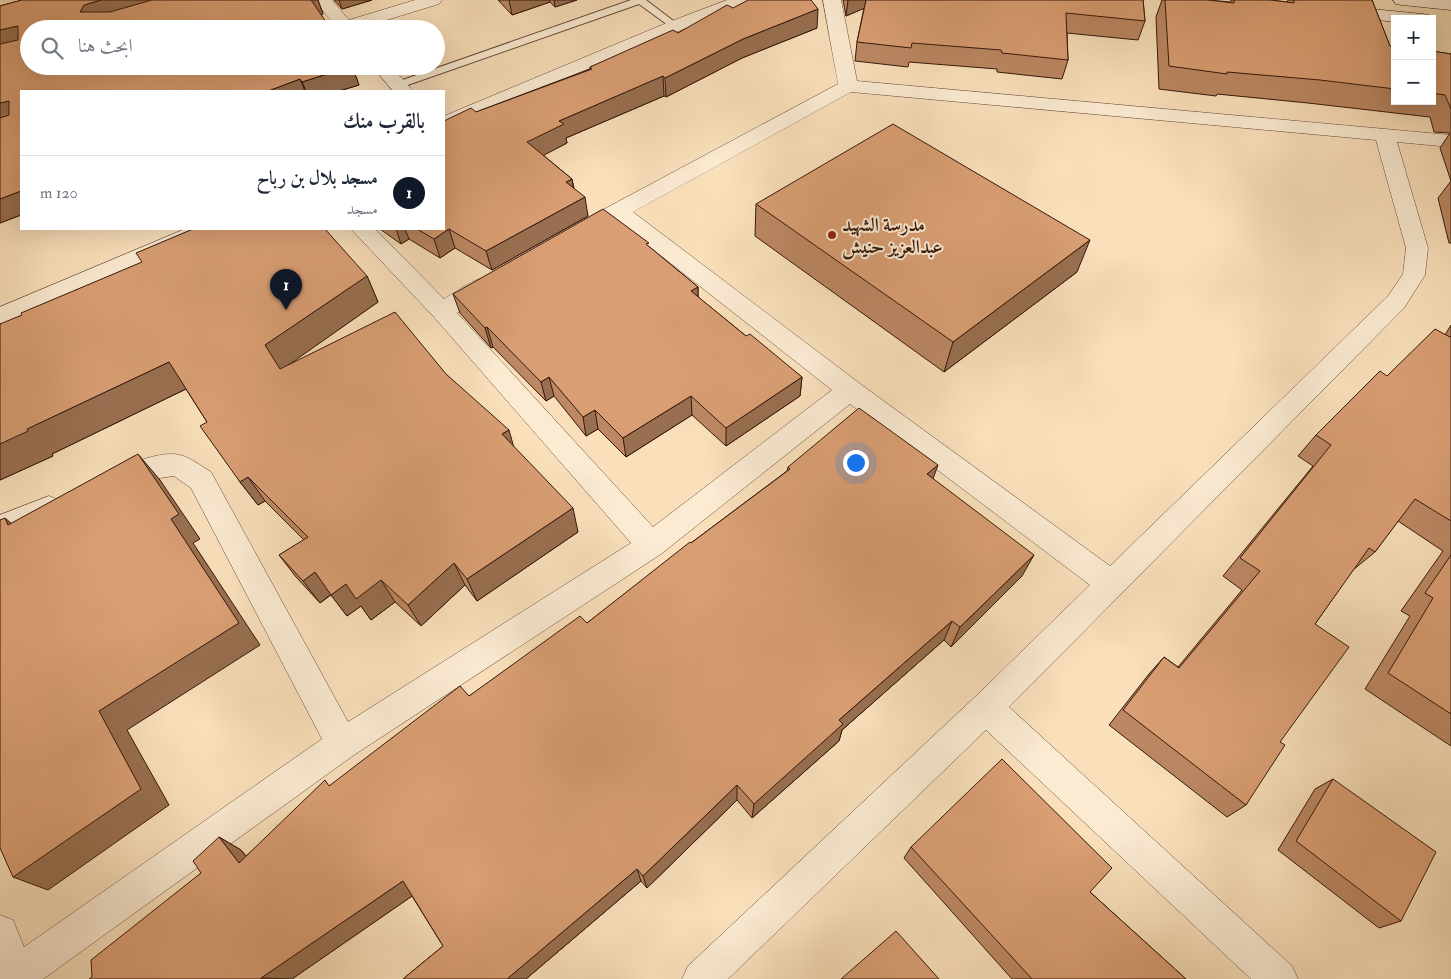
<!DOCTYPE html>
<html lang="ar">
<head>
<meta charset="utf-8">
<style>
	body { margin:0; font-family:"IM FELL Double Pica",Amiri,serif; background:#f2f2f3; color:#1f2937; direction:rtl }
	.controls { position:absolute; right:15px; top:15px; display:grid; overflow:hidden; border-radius:0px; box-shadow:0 5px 20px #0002 }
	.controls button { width:45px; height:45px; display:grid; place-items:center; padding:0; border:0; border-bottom:1px solid #e0e1e3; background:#fff; color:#1f2937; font:25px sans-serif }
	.you { position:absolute; left:855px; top:462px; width:18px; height:18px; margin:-12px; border:4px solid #fff; border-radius:50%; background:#1a73e8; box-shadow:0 0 0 8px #1a73e833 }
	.badge { display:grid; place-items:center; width:32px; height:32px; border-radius:50%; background:#111827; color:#fff; font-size:16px; font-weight:700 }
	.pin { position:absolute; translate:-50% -41px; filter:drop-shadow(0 1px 2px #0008) }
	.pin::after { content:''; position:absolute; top:26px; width:18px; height:15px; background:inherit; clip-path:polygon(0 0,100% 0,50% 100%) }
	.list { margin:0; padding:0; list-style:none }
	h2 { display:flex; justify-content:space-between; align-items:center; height:65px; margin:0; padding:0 20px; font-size:21px }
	h2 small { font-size:16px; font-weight:400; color:#747a83 }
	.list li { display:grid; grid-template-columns:32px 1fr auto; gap:15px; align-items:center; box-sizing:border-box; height:75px; padding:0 20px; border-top:1px solid #e0e1e3 }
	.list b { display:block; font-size:19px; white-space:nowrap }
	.list p { margin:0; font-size:16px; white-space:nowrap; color:#747a83 }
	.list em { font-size:16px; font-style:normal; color:#747a83 }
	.icon { flex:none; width:28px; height:28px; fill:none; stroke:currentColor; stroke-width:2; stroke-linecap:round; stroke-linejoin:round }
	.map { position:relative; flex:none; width:1451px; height:979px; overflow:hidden; direction:ltr }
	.search { position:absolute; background:#fff; box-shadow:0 5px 20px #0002; left:20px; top:20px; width:425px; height:55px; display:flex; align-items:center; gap:12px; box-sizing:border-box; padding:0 18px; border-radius:28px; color:#747a83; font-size:19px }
	.panel { position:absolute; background:#fff; box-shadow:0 5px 20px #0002; left:20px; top:90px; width:425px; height:140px; border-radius:0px; direction:rtl }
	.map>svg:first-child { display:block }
</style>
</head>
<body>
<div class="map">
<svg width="1451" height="979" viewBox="0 0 1451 979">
	<rect width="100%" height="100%" fill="#f9e0bb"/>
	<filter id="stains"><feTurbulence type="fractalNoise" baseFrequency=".004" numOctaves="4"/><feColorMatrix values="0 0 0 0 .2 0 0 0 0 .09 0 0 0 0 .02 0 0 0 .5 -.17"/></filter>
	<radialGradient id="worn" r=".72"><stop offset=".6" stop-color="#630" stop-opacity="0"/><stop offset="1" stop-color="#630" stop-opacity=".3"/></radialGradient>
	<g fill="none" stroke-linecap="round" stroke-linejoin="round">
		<g stroke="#674937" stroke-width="2">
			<path id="lane" d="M631,0H646L680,26L675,29L672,28L639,4L402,87L398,88L393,85L394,83Z"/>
		</g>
		<g stroke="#674937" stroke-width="1">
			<g id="street">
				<path d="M314,0H332L349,20L415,0H442L439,4L357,29H328L334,24Z"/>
				<path d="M727,0H752L749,4L681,30L444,129V116L669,22Z"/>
				<path d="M823,0H841L857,81L1451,135V147L1397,142L1428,248L1425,275L1404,308L1009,707L1292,966L1298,979H1251L986,730L728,979H682L688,966L975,697L1090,585L850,404L661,554L354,755L43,979H0V915L13,920L24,947L322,739L191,488L174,476L153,479L115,493L105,490L101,482L105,474C125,466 159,450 180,455C191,458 201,466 211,472L348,722L631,543L434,317L351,229H375L444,299C460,290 479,273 497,278L501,284L497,290L457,313L653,527L832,390L617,221L604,226L596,224L593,219L596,214L610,206L838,84ZM851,92L1376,140L1406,248L1403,274L1388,296L1110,566L859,383L633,212Z"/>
				<path d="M372,66H391L413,91H393Z"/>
				<path d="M185,229H215L212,234L0,325V307Z"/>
				<path d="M49,496L59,500L63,508L59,516L0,539V515Z"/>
			</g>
		</g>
		<g stroke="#36170b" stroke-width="1">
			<g id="secondary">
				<path d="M1215,0H1273L1277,4L1274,8L1268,9L1224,5L1218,4Z"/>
				<path d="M1393,0H1451V10L1402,5L1396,4Z"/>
				<path d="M1340,6L1423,14L1429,15L1432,19H1395V22L1334,15L1331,11L1334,7Z"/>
			</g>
		</g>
		<use href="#lane" fill="#fbebd3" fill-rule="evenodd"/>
		<use href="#street" fill="#fbebd3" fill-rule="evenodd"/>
		<use href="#secondary" fill="#fbebd3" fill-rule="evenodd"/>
	</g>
	<g fill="#bb8863" stroke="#36170b">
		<path d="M22,0H318L323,14L29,29V66H352L359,85L339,91H21V215L0,223V6Z"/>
		<path d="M334,0H372L342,9Z"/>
		<path d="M498,0H577L555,7L550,2L512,15Z"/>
		<path d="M843,0H1143L1145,21L1138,40L1067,33L1068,60L1062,79L997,72V69L909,62L908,67L855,61L857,42L864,8L846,16Z"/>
		<path d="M1162,0H1208L1230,2L1231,0H1270L1287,2L1288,0H1372L1390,46L1395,47V101H1432V51L1451,54V243H1449L1438,198L1451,181L1440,148L1450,133L1434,132L1430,117L1308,103L1217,94L1216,96L1159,89L1156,17Z"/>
		<path d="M733,8L817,28L742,58L666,97L664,96L566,138L567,143L543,155L572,179L574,188L588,216L492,270L455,248L440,258L409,239L401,244L380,229H444L476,112L590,69V67L678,33Z"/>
		<path d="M756,204L1077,272L944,372L755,236Z"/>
		<path d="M649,247L698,287V297L746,336L802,377L800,396L726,446L692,415L626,457L598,429L586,436L554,396L546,401L493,347L491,348L460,313L453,294Z"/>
		<path d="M367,276L378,302L289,364L446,374L513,446L578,532L477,601L465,585L421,626L395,602L371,620L361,606L347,616L331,595L320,603L296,577L279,555L304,540L265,501L258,505L240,482L207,422L186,389L52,454L53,456L0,480V324Z"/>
		<path d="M1451,325V746L1365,689L1410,616L1401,611L1443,551L1398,521L1375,552L1353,570L1315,624L1280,742L1246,805L1227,817L1109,725L1149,674L1164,657L1178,667L1242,590L1223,576L1313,466L1298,456L1316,435L1387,376L1445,335Z"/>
		<path d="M788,467L933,479L1022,576L951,647L944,640L842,730L839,741L752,818L737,800L647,888L641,881L526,979H403L443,946L412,896L292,979L92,977L201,873L219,837L241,850L246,856L331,785L469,696L587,623L691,543L787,471Z"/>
		<path d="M1333,779L1401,921L1379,928L1278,850L1315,789Z"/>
		<path d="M911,847L1090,892L1186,979H1012L904,858Z"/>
	</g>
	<g fill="#986f50" stroke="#36170b">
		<path d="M101,0H171L92,29L80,12L84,5Z"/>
		<path d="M310,0H318L323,14L316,16Z"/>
		<path d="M339,0H372L342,9Z"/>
		<path d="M509,0H549L550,2L512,15Z"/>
		<path d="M554,0H577L555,7Z"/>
		<path d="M848,0H866L865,8L846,16Z"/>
		<path d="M818,9L817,28L742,58L666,97L665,78L743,39Z"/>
		<path d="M18,26L29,42L0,52V30Z"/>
		<path d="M119,66H190L128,85L113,73L118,67Z"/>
		<path d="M352,66L359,85L339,91H306L302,82Z"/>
		<path d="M663,76L664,96L566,138L567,143L531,162L527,142L559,121Z"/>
		<path d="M300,79L305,91H268Z"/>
		<path d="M9,101L21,118L0,125V103Z"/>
		<path d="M572,179L575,198L566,182Z"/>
		<path d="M21,191V215L0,223V199Z"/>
		<path d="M585,197L588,216L492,270L486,251Z"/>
		<path d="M396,229H405L409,239L401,244Z"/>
		<path d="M449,229L455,248L440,258L434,239Z"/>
		<path d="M1090,240L1077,272L944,372L953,342Z"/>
		<path d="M367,276L378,302L280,371L265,345Z"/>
		<path d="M698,287V307L691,291Z"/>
		<path d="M487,327L493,347L491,348L485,328Z"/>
		<path d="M169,362L188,388L52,454L53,456L0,480V444L27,429Z"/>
		<path d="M549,377L554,396L546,401L541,382Z"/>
		<path d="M802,377L800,396L726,446V428Z"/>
		<path d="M691,396L692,415L626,457L623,438Z"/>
		<path d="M595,410L598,429L586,436L583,417Z"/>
		<path d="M509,430L516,455L502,434Z"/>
		<path d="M138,454L160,480L200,539L193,543L260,645L127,730L169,805L48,890L13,877L99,711L171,519Z"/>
		<path d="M938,465L930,487L927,474Z"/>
		<path d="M248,477L265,501L258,505L240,482Z"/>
		<path d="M573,508L578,532L477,601L467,579Z"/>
		<path d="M5,518L33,542L8,525Z"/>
		<path d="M1034,555L1022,576L951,647L960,627Z"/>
		<path d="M454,563L465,585L421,626L408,605Z"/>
		<path d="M315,572L331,594L320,603L303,581Z"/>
		<path d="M381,580L395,602L371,620L361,606L347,616L331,595L346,584Z"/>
		<path d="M952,621L944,640L842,730L839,741L752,818L754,804L839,720Z"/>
		<path d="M737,785V800L647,888L643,876Z"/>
		<path d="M219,837L241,850L261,875L239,863Z"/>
		<path d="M637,869L641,881L526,979H507Z"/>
		<path d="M403,881L418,892L292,979L261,978Z"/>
	</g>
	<g fill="#d99e73" stroke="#36170b">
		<path d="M22,0H101L84,5L80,12H110L152,0H311L331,29H29V66H119L118,67L113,73L115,74H145L172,66H352L302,82L300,79L268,91H21V191L0,199V118L9,115V101L0,103V44L18,40V26L0,30V6Z"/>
		<path d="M748,0H811L818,9L743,39L665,78L663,76L559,121L564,124L527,142L572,179L566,182L585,197L486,251L449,229L434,239L417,229H444V121L471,108L476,112L592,69L590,67L673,30L678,33L727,5L733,8Z"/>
		<path d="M866,0H1143L1145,21L1066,13L1068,60L1002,53L1001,50L912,43L911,48L857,42Z"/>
		<path d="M1165,0H1208L1234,3V0H1270L1294,3V0H1372L1390,46L1395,47V89L1320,80L1227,72V74L1169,66Z"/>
		<path d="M1432,51L1451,54V109L1445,95L1432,93Z"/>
		<path d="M893,124L1090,240L953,342L756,204Z"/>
		<path d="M603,209L649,243L646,244L698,287L691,291L746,336L750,334L802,377L726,428L691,396L623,438L595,410L583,417L549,377L541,382L487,327L485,328L453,294Z"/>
		<path d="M193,229H325L367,276L265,345L280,369L395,312L446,374L509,430L502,434L573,508L467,579L454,563L408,605L381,580L356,599L346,584L331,595L315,572L303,581L279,555L308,537L248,477L240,482L200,426L207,422L169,362L27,429L28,431L0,444V324L22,315L21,313L142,262L136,253Z"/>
		<path d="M1435,329L1450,337L1451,336V521L1415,499L1375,552L1369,548L1315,624L1349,647L1280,742L1285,745L1246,805L1123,710L1164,657L1179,668L1260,571L1240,558L1331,445L1316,435L1380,371L1387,376Z"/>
		<path d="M859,408L938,465L927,474L1034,555L960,627L952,621L839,720L843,724L754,804L737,785L643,876L637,869L507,979H403L443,946L403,881L261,978V979H89L92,977L91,960L201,873L193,861L219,837L239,863L325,780L329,786L460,686L469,696L580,616L587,623L690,542L691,543L790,469L788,467Z"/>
		<path d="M138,454L179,514L171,519L239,623L99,711L141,789L13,877L0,848V520L5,518L8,525Z"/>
		<path d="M1451,555V714L1388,673L1433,598L1425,593Z"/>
		<path d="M1002,759L1112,868L1090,892L1186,979H1032L911,847Z"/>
		<path d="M1333,779L1436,852L1401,921L1296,841Z"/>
		<path d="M896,931L939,979H841Z"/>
	</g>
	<circle fill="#8f2418" stroke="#fbebd3" stroke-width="2" cx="832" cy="235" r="5"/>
	<g text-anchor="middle" stroke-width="4" stroke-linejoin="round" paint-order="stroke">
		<g font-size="19" font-weight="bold" fill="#36170b" stroke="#fbebd3" text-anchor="start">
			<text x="842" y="231">مدرسة الشهيد<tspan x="842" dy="22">عبدالعزيز حنيش</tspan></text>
		</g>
	</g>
	<rect width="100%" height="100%" filter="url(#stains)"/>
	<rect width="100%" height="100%" fill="url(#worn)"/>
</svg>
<div class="controls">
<button>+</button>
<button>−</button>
</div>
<div class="you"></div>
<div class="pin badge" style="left:286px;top:310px">1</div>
<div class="search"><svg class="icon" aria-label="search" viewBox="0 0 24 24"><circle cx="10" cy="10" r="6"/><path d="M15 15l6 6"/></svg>ابحث هنا</div>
<section class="panel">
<h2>بالقرب منك<small></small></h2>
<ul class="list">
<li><span class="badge">1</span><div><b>مسجد بلال بن رباح</b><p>مسجد</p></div><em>120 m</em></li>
</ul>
</section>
</div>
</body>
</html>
